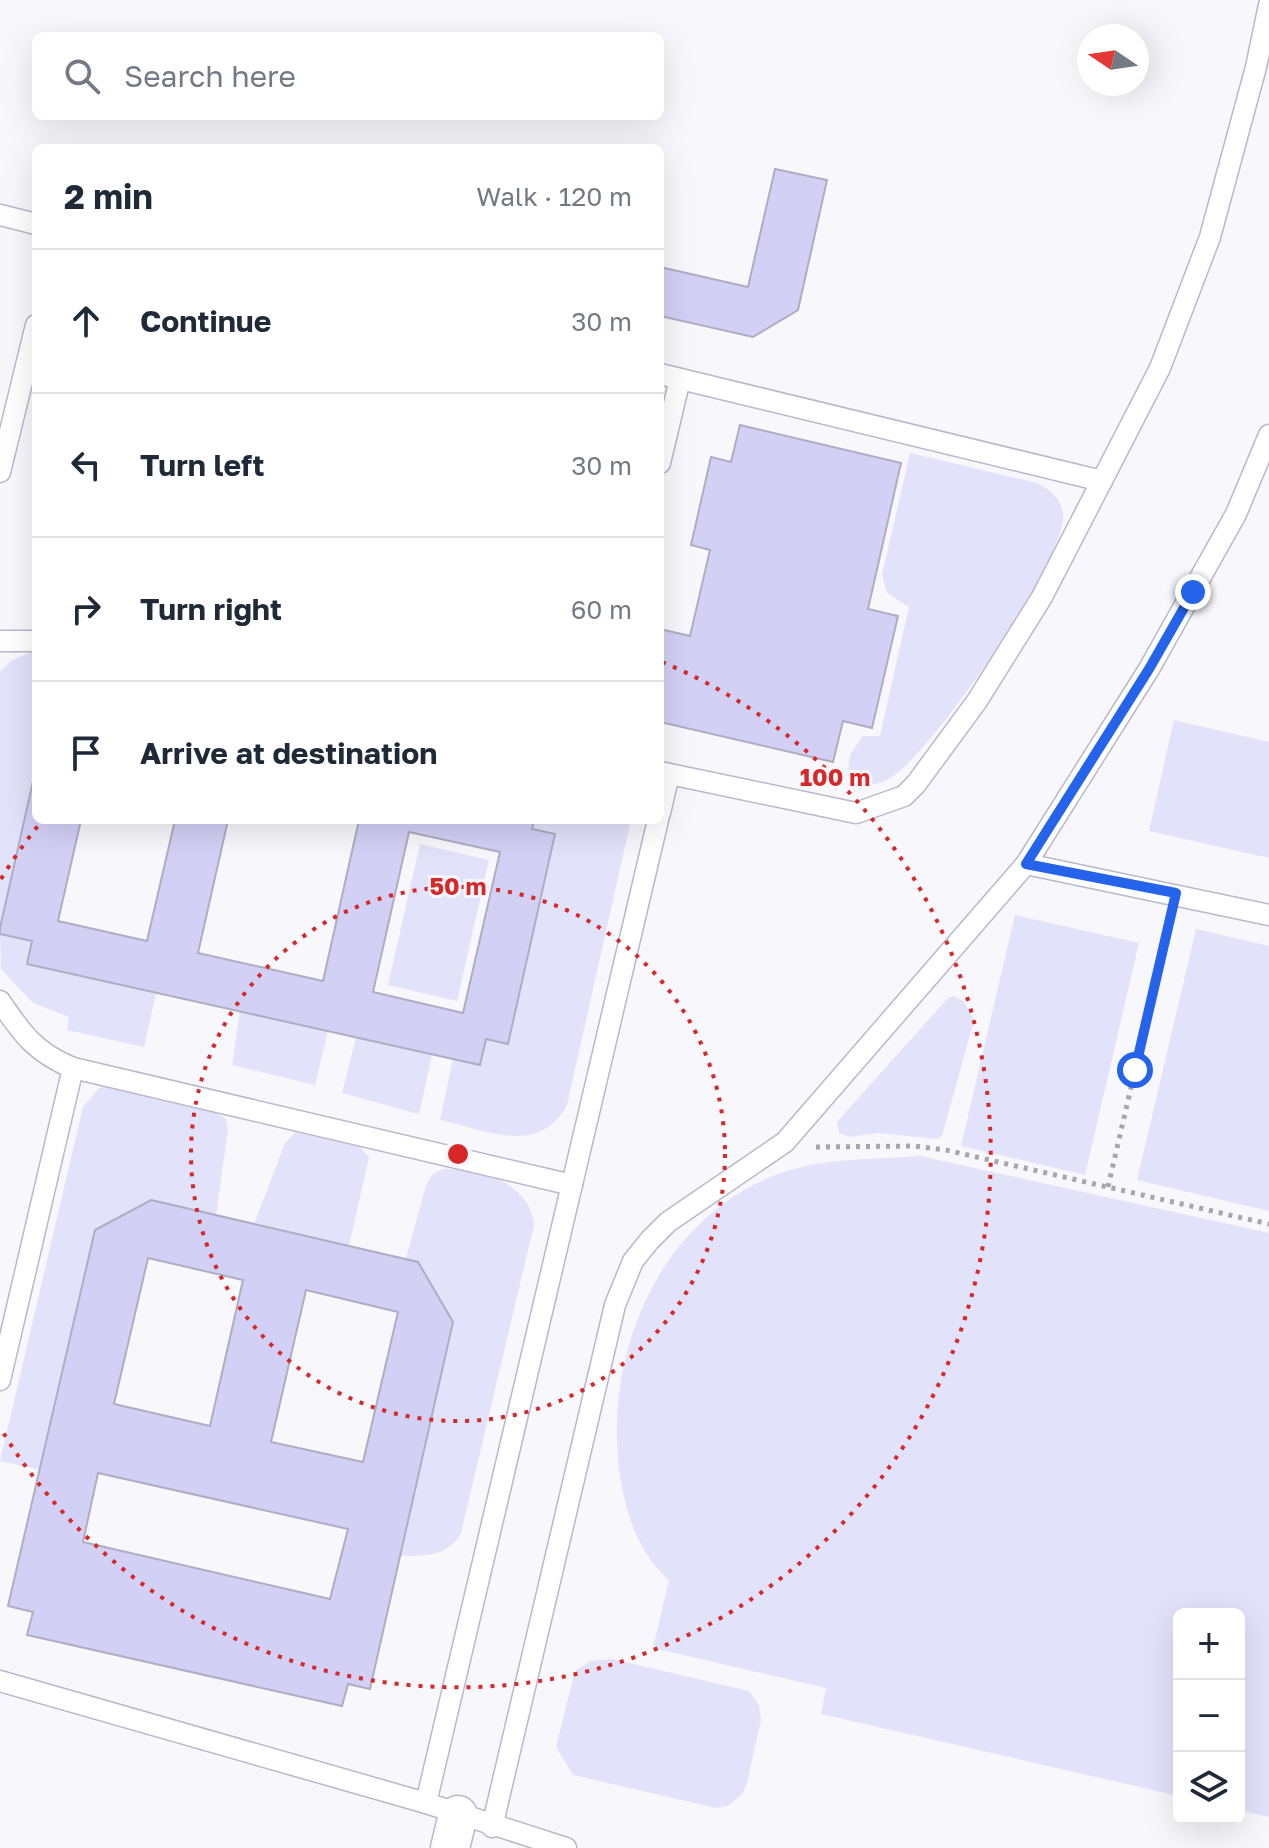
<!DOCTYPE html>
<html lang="en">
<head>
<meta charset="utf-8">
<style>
	body { margin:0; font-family:"Golos Text",sans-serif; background:#f2f2f3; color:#1f2937 }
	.controls { position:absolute; right:24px; bottom:24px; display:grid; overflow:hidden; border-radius:12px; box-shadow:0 8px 32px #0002 }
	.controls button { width:72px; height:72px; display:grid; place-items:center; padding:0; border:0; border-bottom:2px solid #e0e1e3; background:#fff; color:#1f2937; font:40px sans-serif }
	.compass { position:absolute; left:1077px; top:24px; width:72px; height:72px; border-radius:50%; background:#fff; box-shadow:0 8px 32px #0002; rotate:283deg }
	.stop { position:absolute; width:24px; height:24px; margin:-18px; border:6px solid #2563eb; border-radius:50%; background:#fff }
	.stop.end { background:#2563eb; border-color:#fff; box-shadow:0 2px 8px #0008 }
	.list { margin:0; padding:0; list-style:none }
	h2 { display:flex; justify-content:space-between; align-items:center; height:104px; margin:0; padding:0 32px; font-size:34px }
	h2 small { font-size:26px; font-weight:400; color:#747a83 }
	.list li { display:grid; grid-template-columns:52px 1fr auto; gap:24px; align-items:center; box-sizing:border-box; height:144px; padding:0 32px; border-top:2px solid #e0e1e3 }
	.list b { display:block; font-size:30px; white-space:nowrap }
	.list em { font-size:26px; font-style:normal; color:#747a83 }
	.icon { flex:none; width:44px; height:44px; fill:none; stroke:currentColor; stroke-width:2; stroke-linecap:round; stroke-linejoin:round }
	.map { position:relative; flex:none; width:1269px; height:1848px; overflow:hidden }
	.search { position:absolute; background:#fff; box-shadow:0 8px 32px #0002; left:32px; top:32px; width:632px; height:88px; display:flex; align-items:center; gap:20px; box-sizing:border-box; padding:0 28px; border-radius:12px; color:#747a83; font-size:30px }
	.panel { position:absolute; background:#fff; box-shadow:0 8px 32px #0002; left:32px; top:144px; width:632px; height:680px; border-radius:12px }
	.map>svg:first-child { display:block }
</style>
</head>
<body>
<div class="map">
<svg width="1269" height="1848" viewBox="0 0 1269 1848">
	<rect width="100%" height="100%" fill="#f7f7fc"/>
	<g fill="#e3e2fb">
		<path d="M910,453L1037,483C1050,490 1061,498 1063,514C1067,559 935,746 896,774C887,782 874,785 862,786L848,773L850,755L863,736H880L909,607L887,593L882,575Z"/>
		<path d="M36,650V768L0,928V672L11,661Z"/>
		<path d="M1174,720L1269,742V858L1149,831Z"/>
		<path d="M534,820H631L567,1105C539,1157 486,1130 440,1120L453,1059L479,1065L486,1039L508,1044L555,834L532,829Z"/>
		<path d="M420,844L489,860L457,1001L388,985Z"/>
		<path d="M1015,915L1139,943L1085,1175L961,1146Z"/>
		<path d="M1196,929L1269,946V1211L1137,1180Z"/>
		<path d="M0,934L32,941L28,964L156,993L144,1047L67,1030L69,1017L33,1003L1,969Z"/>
		<path d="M954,996L964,1002L974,1020L942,1136L937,1139L877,1133L850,1137L839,1133L837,1122L947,999Z"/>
		<path d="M240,1011L328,1031L315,1085L232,1065Z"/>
		<path d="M356,1037L432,1055L419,1114L342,1093Z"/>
		<path d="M112,1086L215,1111L226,1119L228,1130L216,1215L152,1200L95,1230L40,1470L0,1461L83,1107L99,1088Z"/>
		<path d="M296,1132L360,1147L369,1157L349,1246L254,1224L285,1143Z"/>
		<path d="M920,1156L1269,1233V1817L1239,1810V1614H1179V1796L821,1714L826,1688L653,1648L669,1580C635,1551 622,1502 618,1459C609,1350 656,1233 759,1182C810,1157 865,1160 920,1156Z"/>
		<path d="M443,1169C480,1168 531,1183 534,1225L461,1533C447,1558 425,1555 400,1556L453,1322L418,1262L406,1259L426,1185L433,1174Z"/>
		<path d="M612,1659L749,1691L759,1705L761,1720L747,1783L742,1794L728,1806L716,1808L573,1775L556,1747L575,1671L590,1661Z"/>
	</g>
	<g fill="#d3d0f6" stroke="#aeadc1" stroke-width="2" fill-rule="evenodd">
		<path d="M775,169L827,180L798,310L753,337L660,316V267L748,287Z"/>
		<path d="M740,425L901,463L868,609L898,616L872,728L843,721L833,762L660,722V629L690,636L710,550L691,545L711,457L731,462Z"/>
		<path d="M36,768V820H81L58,921L147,941L175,820H228L198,953L323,981L359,820H534L532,829L555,834L508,1044L486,1039L480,1065L27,964L32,941L0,934V928ZM409,832L500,852L463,1013L373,992Z"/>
		<path d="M151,1200L418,1262L453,1322L370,1689L348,1684L342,1706L27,1635L33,1612L8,1606L95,1230ZM148,1258L243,1280L210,1426L114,1404ZM306,1290L398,1312L363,1462L271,1442ZM98,1473L348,1529L330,1599L83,1542Z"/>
	</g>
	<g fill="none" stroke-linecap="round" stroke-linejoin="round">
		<g stroke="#b9b8cc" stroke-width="23">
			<g id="lane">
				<path d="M0,215L36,224"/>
				<path d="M660,374L1102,481"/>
				<path d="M660,463L680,379"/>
				<path d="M0,472L36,325"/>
				<path d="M0,641H36"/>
				<path d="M660,772L856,813L904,796L916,784L977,701L1042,597L1160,368L1210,237L1256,67L1269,5"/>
				<path d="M660,813L669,774"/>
				<path d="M1026,864L1269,915"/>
				<path d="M0,1001C22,1034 36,1053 73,1068L572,1185"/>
				<path d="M0,1380L73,1068"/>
				<path d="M0,1681L426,1803L566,1848"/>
				<path d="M426,1803L658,820"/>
				<path d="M492,1827L615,1305L633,1261L650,1240L668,1222L785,1142L1026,864L1149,669L1236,514L1269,435"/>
			</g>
		</g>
		<g stroke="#b9b8cc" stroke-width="41">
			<path id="street" d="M450,1848L458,1815"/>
		</g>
		<g stroke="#a6a6ab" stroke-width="5" stroke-dasharray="4 6" stroke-linecap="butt">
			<path d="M816,1147L914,1146L946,1150L1269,1224"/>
			<path d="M1108,1187L1170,919"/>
		</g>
		<use href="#lane" stroke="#fff" stroke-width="20"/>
		<use href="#street" stroke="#fff" stroke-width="38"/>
	</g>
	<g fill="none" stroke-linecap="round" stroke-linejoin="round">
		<path stroke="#2563eb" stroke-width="10" d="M1135,1070L1176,893L1026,864L1149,669L1193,592"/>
	</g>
	<g fill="none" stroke="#d62828" stroke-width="4" stroke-dasharray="4 8">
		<circle cx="458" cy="1154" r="267"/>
		<path d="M1 879A533 533 0 0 1 41 822M662 662A533 533 0 1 1 1 1429"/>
	</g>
	<circle cx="458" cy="1154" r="12" fill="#d62828" stroke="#f7f7fc" stroke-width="4"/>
	<g font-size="24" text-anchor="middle" font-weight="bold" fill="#d62828" stroke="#f7f7fc" stroke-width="6" stroke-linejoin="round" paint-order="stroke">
		<text x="835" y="786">100 m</text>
		<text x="458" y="895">50 m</text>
	</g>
</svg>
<div class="controls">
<button>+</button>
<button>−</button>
<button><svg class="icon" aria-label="layers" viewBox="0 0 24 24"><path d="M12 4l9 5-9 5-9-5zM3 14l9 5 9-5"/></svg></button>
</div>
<svg class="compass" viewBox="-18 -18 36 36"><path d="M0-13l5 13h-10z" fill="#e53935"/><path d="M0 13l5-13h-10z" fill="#747a83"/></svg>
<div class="stop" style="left:1135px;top:1070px"></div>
<div class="stop end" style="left:1193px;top:592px"></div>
<div class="search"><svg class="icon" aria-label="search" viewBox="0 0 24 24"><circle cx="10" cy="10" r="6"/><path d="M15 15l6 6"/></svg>Search here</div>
<section class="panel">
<h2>2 min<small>Walk · 120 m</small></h2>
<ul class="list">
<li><svg class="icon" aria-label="ahead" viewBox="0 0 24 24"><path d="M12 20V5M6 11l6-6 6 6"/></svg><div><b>Continue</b></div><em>30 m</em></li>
<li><svg class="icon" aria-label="left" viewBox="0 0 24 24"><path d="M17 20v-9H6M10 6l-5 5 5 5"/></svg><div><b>Turn left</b></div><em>30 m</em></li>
<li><svg class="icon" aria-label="right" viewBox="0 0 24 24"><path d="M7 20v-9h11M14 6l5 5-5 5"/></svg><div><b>Turn right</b></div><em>60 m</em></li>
<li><svg class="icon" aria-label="arrive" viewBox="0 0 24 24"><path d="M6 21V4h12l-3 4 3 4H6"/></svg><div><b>Arrive at destination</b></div></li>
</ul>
</section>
</div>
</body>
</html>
